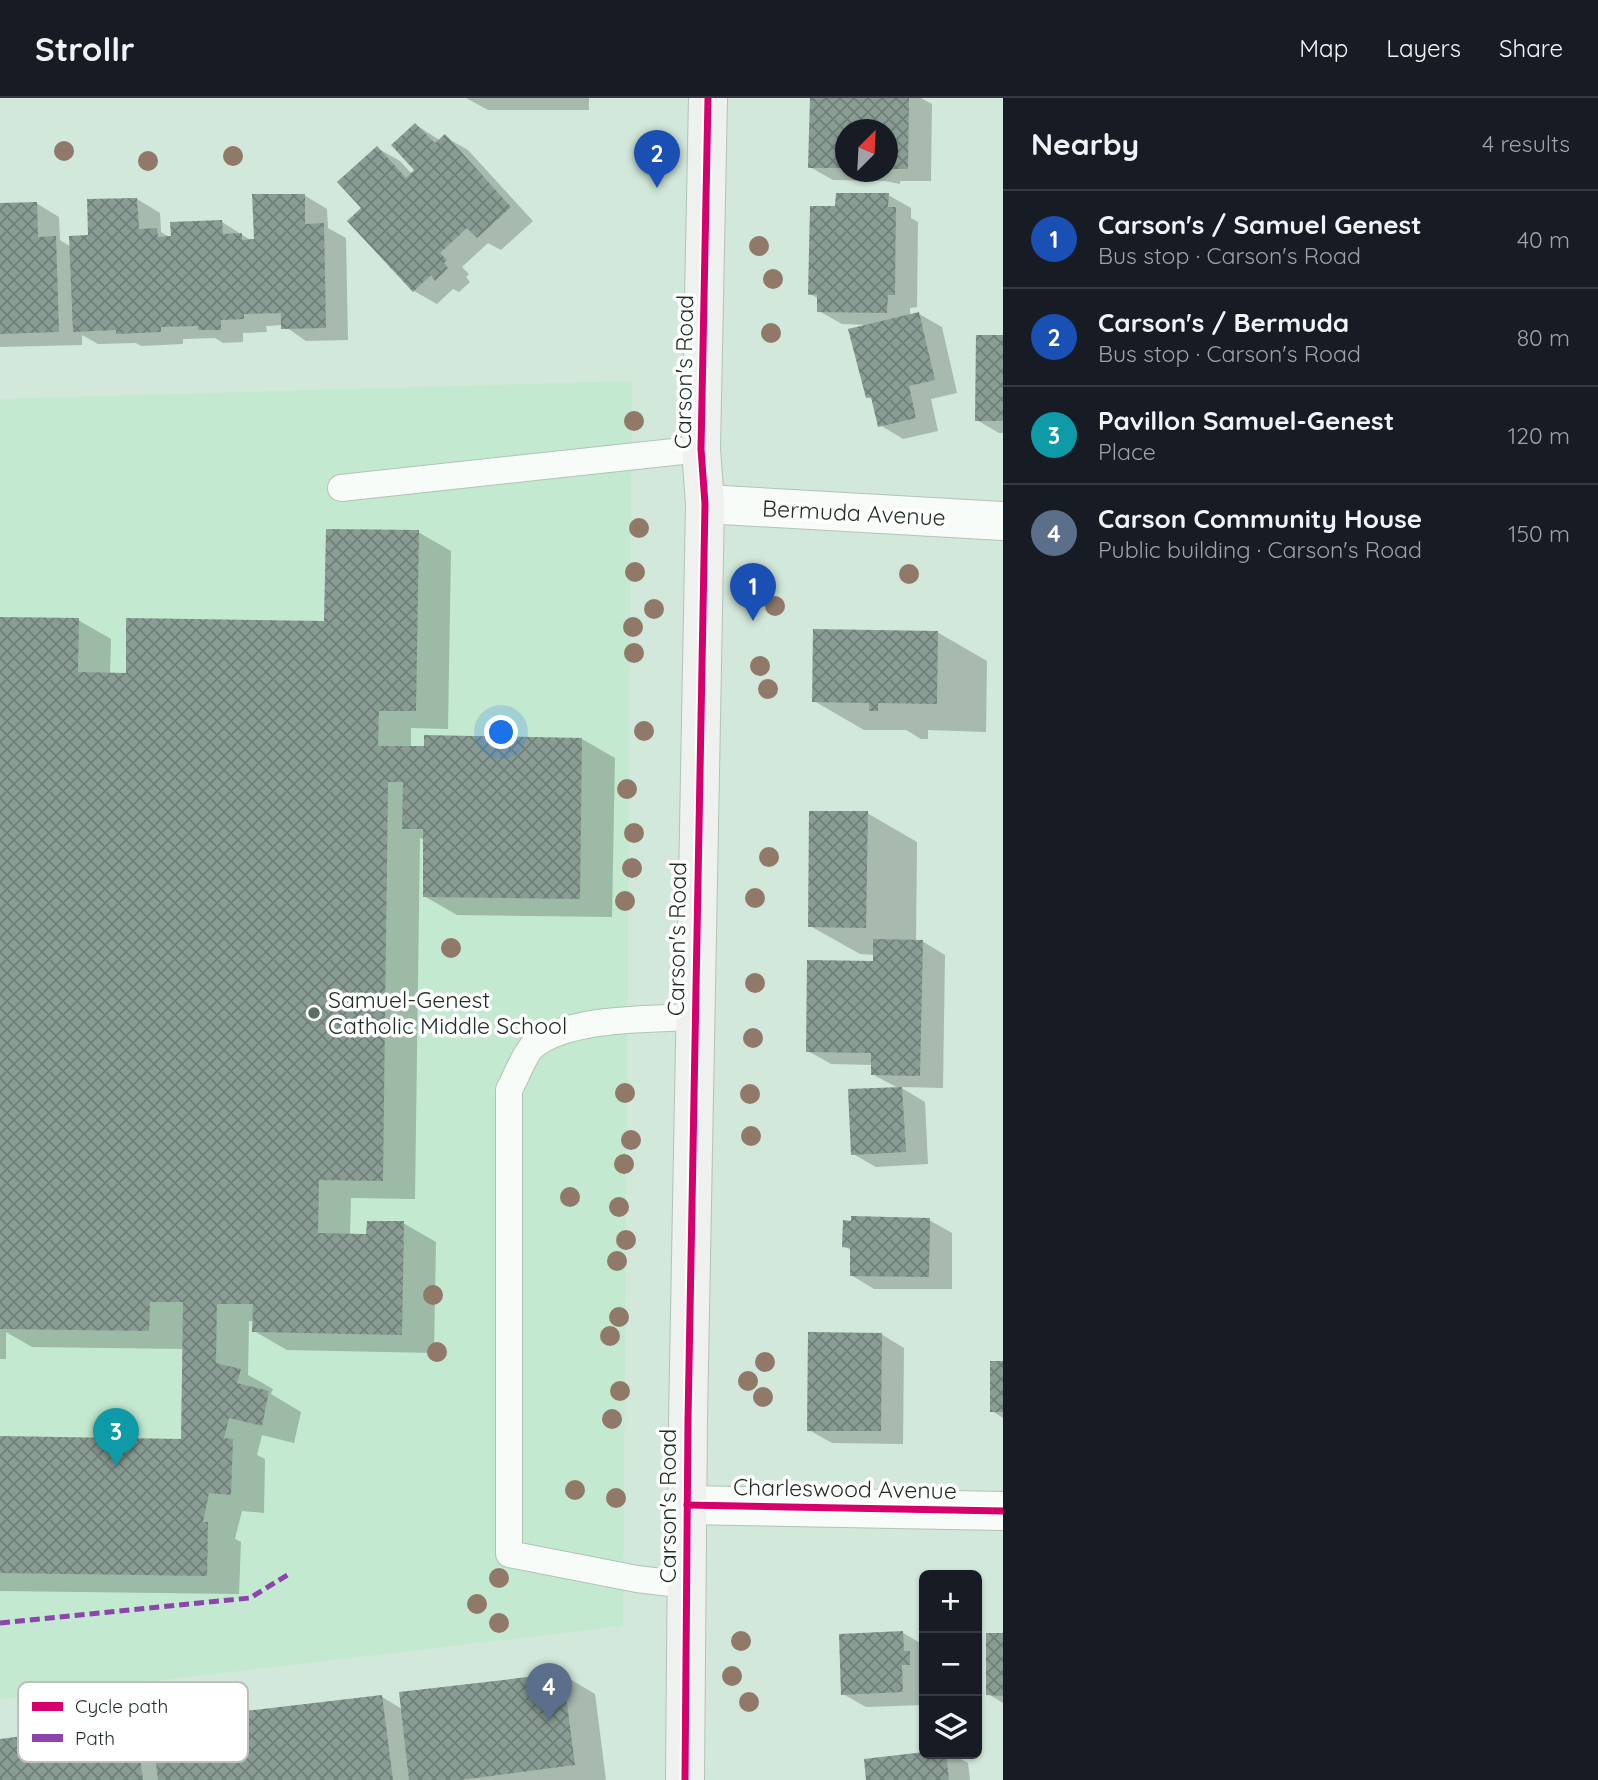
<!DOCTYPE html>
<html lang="en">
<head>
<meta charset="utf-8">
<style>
	body { margin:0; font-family:Quicksand,sans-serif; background:#242831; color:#f1f3f6 }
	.controls { position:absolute; right:21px; bottom:21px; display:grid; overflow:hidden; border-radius:10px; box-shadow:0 2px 5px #0004 }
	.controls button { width:63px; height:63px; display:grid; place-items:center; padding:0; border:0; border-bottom:2px solid #363941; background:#171b24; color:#f1f3f6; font:35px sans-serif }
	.compass { position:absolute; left:835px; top:21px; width:63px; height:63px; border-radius:50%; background:#171b24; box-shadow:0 2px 5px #0004; rotate:24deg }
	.you { position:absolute; left:502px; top:635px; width:24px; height:24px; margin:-18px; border:5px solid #fff; border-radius:50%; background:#1a73e8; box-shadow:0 0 0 10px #1a73e833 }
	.badge { display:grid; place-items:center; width:46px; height:46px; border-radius:50%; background:#5d6f63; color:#fff; font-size:23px; font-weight:700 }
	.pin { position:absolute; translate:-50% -58px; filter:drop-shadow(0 2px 4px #0008) }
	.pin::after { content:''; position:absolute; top:37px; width:24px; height:21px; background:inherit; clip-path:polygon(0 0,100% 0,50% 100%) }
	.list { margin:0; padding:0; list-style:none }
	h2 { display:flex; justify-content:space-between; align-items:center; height:91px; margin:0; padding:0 28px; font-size:30px }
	h2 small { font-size:23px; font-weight:400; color:#9ea1a6 }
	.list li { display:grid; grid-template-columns:46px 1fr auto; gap:21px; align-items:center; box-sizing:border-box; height:98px; padding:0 28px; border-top:2px solid #363941 }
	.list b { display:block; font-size:26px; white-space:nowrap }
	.list p { margin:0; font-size:23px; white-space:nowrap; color:#9ea1a6 }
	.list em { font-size:23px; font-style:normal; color:#9ea1a6 }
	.icon { flex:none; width:38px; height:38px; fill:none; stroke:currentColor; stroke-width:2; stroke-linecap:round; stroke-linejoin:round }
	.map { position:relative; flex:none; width:1003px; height:1682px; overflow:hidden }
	header { display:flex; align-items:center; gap:42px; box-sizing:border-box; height:98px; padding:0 35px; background:#171b24; border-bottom:2px solid #363941 }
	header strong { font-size:33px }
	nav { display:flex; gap:38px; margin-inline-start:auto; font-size:24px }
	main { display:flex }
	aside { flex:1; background:#171b24 }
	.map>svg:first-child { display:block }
</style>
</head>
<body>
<header>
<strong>Strollr</strong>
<nav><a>Map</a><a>Layers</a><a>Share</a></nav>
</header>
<main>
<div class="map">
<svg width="1003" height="1682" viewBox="0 0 1003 1682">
	<defs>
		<pattern id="building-cross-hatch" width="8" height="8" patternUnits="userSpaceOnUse" patternTransform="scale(1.75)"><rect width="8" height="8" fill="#8a9d95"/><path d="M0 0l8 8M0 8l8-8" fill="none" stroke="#708079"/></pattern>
	</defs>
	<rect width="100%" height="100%" fill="#d2e8da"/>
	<path fill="#c3e9d0" d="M632,283L623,1528L0,1601V301Z"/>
	<g fill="#0003" fill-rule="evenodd">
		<path d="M466,0H589V12H488Z"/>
		<path d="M811,0H921L932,6L931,83H900V86L885,83L833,82L810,69ZM846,32H888V74H846Z"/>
		<path d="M416,27L441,43L445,39L468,52L533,123L501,152L488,145L462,169L469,176L466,179L470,184L459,194L453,191L437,206L414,193L364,110L377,50L400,63L412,76L417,73Z"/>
		<path d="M304,97L327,111L328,130L346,140L348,242L306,243L283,227L266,228L267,234L243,235V244L223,245L215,240L183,241V246L141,248L136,245L98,246L82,237V247L0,249V107L36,105L59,119L60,142L71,149L90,139L137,101L160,115L161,134L173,141L222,124L252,143Z"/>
		<path d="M888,97L911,110V120L918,124L917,209L910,210V218L919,216L942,229L957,295L931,301L938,333L903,341L880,327L873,302L868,299V227L842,226L819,213V201L810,196L837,110Z"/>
		<path d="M1003,239V335H999L977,322Z"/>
		<path d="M418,434L451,453L448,631L411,630V650L582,641L615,660L612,819L457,817L424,798V742L420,740L415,1101L351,1100L350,1137H368L403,1125L436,1144L434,1255L287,1252L254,1233V1223H249L248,1277L273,1291L271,1296L301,1314L294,1345L262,1337L257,1357L265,1361L264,1415L242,1413L235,1441L241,1444L239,1496L0,1493V1340L182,1343L184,1251L32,1249L6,1234V1261H0V521L78,522L111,541L110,577H127L326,525Z"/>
		<path d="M937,534L987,563L986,634L928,632V641H921L906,632H864L814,603Z"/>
		<path d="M867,715L917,744L916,843H922L945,857L943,990L900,989L925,1004L928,1066L876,1069L853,1056L898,990L872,976L873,967L831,966L808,953L875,865V857L860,856L810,828Z"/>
		<path d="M929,1122L952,1135V1191H874L851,1177L852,1153L844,1148Z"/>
		<path d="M881,1236L904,1250L903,1346L832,1345L809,1332Z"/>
		<path d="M1003,1265V1320L992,1313Z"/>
		<path d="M903,1535L924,1547V1607L866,1609L843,1596Z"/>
		<path d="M1003,1537V1605L988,1596Z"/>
		<path d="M563,1577L595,1596L606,1682H0V1643L135,1626L155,1638L382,1599L402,1611Z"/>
		<path d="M924,1656H951L968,1665L970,1682H868Z"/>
	</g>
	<g fill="url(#building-cross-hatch)">
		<path d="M810,0H909L908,71H888V32H846V70H808Z"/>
		<path d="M415,25L435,45L445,36L511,109L477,140L467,130L440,155L447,162L444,165L448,170L435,183L431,177L413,194L347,123L361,110L337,84L377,48L406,80L414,72L391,47Z"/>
		<path d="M836,95H889L888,109H896L895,197H888L887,215L817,214V196L808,197L810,108H835Z"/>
		<path d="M252,96H305V126L324,125L326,230L281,231V215L244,216V221L221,222V232H198V228L161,229V234L116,236V232L73,234L69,138L88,137L87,101L137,100L139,131L157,130L158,139L171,138L170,124L222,122L223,136L242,135V142L254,141Z"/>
		<path d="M37,104L38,139L56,138L59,234L0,236V105Z"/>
		<path d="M919,214L935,282L909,288L916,320L878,329L871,299L866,300L848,231Z"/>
		<path d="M976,237H1003V323H975Z"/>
		<path d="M326,431L419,432L416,613H379L378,648H424V637L582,640L580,801L423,799V731H402L403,684H388L383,1083L319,1082L318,1135L366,1136L367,1123H404L402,1237L252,1234L253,1206H217L216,1265L241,1271L237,1285L269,1293L262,1328L229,1320L224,1340L233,1341L231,1397L209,1395L203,1424H208L207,1478L0,1475V1338L181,1341L183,1204H150L149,1233L0,1231V519L79,520L78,574L126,575V520L324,523Z"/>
		<path d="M813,531L938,533L937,606L878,605V613H869V605L812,604Z"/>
		<path d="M809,713H868L866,830L808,829Z"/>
		<path d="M873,841L923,842L920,978L871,977V955L806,954L807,862L873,863Z"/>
		<path d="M902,989L906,1054L851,1057L848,991Z"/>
		<path d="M851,1118L930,1120L929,1179L850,1178V1150L842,1149L843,1122L851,1123Z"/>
		<path d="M808,1234L882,1235L881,1333H807Z"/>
		<rect x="990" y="1263" width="13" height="51"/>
		<path d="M903,1533L904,1553H910V1567H902L903,1594L841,1597L839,1536Z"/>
		<path d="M986,1535H1003V1598L986,1597Z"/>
		<path d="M563,1575L575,1667L460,1682H409L399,1594Z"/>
		<path d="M382,1597L393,1682H158L151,1624Z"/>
		<path d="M135,1624L143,1682H0V1641Z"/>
		<path d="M924,1654L946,1656L949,1682H866L864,1661Z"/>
	</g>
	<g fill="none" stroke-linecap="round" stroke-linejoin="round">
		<g stroke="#b1c3b7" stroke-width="28">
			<g id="lane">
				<path d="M341,390L701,351"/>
				<path d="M687,1487L637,1481L509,1456V992C515,981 524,957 532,949C566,919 651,921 695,919"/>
			</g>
		</g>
		<g stroke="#b1c3b7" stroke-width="40">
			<g id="street">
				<path d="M705,406L1003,423"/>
				<path d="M687,1407L1003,1413"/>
			</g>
		</g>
		<g stroke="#b1c3b7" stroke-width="40">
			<path id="secondary" d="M685,1682L688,1322L705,406L701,351L708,0"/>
		</g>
		<use href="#lane" stroke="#f8fcf9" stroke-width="26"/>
		<use href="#street" stroke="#f8fcf9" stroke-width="38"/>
		<use href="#secondary" stroke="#eef1ed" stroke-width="38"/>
		<path stroke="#8e44ad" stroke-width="5" stroke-dasharray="10 5" stroke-linecap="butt" d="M0,1525L250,1500L289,1476"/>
		<g stroke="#fff" stroke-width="11">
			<g id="cycleway">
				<path d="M687,1407L1003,1413"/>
				<path d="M685,1682L688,1322L705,406L701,351L708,0"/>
			</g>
		</g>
		<use href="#cycleway" stroke="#d6006c" stroke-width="7"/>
	</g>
	<g fill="#91796a">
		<circle cx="64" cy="53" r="10"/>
		<circle cx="233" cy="58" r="10"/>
		<circle cx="148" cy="63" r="10"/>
		<circle cx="759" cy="148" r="10"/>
		<circle cx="773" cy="181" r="10"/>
		<circle cx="771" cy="235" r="10"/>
		<circle cx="634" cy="323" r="10"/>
		<circle cx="639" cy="430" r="10"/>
		<circle cx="635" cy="474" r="10"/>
		<circle cx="909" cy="476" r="10"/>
		<circle cx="775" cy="508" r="10"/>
		<circle cx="654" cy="511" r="10"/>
		<circle cx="633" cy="529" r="10"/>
		<circle cx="634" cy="555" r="10"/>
		<circle cx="760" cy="568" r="10"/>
		<circle cx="768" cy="591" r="10"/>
		<circle cx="644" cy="633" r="10"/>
		<circle cx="627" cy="691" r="10"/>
		<circle cx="634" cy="735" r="10"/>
		<circle cx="769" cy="759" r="10"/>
		<circle cx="632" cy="770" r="10"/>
		<circle cx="755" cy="800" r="10"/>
		<circle cx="625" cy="803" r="10"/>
		<circle cx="451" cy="850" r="10"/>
		<circle cx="755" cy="885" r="10"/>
		<circle cx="753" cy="940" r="10"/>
		<circle cx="625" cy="995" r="10"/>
		<circle cx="750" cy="996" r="10"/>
		<circle cx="751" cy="1038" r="10"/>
		<circle cx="631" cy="1042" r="10"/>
		<circle cx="624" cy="1066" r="10"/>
		<circle cx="570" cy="1099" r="10"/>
		<circle cx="619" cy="1109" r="10"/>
		<circle cx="626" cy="1142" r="10"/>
		<circle cx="617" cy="1163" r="10"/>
		<circle cx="433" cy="1197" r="10"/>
		<circle cx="619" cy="1219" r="10"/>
		<circle cx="610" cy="1238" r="10"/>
		<circle cx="437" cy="1254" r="10"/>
		<circle cx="765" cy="1264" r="10"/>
		<circle cx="748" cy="1283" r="10"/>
		<circle cx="620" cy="1293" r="10"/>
		<circle cx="763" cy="1299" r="10"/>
		<circle cx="612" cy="1321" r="10"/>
		<circle cx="575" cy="1392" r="10"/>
		<circle cx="616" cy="1400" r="10"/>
		<circle cx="499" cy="1480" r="10"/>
		<circle cx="477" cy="1506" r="10"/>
		<circle cx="499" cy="1525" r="10"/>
		<circle cx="741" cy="1543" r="10"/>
		<circle cx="732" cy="1578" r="10"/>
		<circle cx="749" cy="1604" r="10"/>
	</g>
	<circle fill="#5d6f63" stroke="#fff" stroke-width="2.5" cx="314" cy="915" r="7"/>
	<g text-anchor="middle" stroke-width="7" stroke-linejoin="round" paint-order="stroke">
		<g font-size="23" fill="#1e2e23" stroke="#fff">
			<text transform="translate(684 274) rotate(-89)" y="8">Carson's Road</text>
			<text transform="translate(854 415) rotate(3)" y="8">Bermuda Avenue</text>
			<text transform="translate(677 841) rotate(-89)" y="8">Carson's Road</text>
			<text transform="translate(845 1391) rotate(1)" y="8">Charleswood Avenue</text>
			<text transform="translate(668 1408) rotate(-90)" y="8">Carson's Road</text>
		</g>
		<g font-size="23" fill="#1e2e23" stroke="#fff" text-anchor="start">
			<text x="328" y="910">Samuel-Genest<tspan x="328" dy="26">Catholic Middle School</tspan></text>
		</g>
	</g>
	<rect x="18" y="1584" width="230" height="80" rx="10" fill="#fff" stroke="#bcc0bd" stroke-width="2"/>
	<rect x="32" y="1604" width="31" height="9" fill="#d6006c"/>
	<rect x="32" y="1636" width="31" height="8" fill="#8e44ad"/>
	<g font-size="19" fill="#1e2e23">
		<text x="75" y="1615">Cycle path</text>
		<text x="75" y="1647">Path</text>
	</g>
</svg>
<div class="controls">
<button>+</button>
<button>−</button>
<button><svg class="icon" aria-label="layers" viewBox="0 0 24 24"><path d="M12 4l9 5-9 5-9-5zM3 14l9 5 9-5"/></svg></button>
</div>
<svg class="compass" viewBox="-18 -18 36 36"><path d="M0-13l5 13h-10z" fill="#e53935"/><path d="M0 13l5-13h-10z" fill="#9ea1a6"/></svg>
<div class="you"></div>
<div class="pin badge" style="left:753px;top:523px;background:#1a4fb4">1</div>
<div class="pin badge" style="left:657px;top:90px;background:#1a4fb4">2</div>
<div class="pin badge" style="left:116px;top:1368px;background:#0f9aa8">3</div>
<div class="pin badge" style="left:549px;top:1623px;background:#5c6f8a">4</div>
</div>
<aside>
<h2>Nearby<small>4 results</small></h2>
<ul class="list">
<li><span class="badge" style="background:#1a4fb4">1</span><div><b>Carson's / Samuel Genest</b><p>Bus stop · Carson's Road</p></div><em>40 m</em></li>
<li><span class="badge" style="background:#1a4fb4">2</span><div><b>Carson's / Bermuda</b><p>Bus stop · Carson's Road</p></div><em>80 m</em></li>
<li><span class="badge" style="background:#0f9aa8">3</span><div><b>Pavillon Samuel-Genest</b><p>Place</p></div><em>120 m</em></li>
<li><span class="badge" style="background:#5c6f8a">4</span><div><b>Carson Community House</b><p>Public building · Carson's Road</p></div><em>150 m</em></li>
</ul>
</aside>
</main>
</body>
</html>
